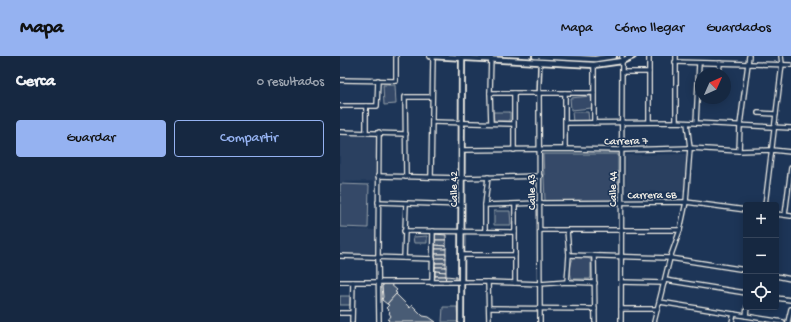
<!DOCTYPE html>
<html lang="es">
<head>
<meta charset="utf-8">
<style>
	body { margin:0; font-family:"Gochi Hand",sans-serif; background:#1f3048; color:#f1f3f6 }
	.controls { position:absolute; right:12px; bottom:12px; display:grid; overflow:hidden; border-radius:4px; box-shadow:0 2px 10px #0003 }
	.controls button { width:36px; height:36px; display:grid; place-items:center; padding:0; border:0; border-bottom:1px solid #35445a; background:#162841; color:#f1f3f6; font:20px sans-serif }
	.compass { position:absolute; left:355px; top:12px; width:36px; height:36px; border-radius:50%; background:#162841; box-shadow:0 2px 10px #0003; rotate:45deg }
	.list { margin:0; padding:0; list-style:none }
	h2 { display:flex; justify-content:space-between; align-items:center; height:52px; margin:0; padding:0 16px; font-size:17px }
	h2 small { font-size:13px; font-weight:400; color:#9ea6b1 }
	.actions { display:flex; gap:8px; padding:12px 16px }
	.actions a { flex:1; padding:9px 0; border:1px solid #95b2f1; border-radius:4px; text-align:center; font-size:14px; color:#95b2f1 }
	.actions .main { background:#95b2f1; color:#111 }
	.icon { flex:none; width:22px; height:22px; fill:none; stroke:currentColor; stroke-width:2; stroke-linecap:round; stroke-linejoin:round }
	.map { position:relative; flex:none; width:451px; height:266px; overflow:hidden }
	header { display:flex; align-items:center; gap:24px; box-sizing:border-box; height:56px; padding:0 20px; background:#95b2f1; color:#111 }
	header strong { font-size:19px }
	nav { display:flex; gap:22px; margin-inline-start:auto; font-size:14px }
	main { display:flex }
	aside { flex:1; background:#162841 }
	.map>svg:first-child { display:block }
</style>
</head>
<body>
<header>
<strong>Mapa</strong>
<nav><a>Mapa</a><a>Cómo llegar</a><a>Guardados</a></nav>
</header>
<main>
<aside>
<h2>Cerca<small>0 resultados</small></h2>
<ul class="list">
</ul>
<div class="actions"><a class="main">Guardar</a><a>Compartir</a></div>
</aside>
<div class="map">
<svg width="451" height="266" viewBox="0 0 451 266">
	<rect width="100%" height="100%" fill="#1d3557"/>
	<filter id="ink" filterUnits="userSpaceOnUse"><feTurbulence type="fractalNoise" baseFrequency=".025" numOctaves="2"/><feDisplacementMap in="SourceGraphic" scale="8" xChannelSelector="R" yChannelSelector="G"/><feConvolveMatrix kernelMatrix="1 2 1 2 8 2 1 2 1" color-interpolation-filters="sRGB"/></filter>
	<g filter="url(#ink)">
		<g fill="#2a4060">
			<path d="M0,80H37L39,125L0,126Z"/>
			<path d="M347,98L345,136L286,135V99Z"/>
			<path d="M0,173L36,174L34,199H0Z"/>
		</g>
		<g fill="#354a67" stroke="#949ea8">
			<path d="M55,29L56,48L44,49L43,29Z"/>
			<path d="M251,40L252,52L231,54L230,42Z"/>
			<path d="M153,56H170V65H154Z"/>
			<path d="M232,56H248L249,65L233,66Z"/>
			<path d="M203,98H278V147L205,145Z"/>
			<path d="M0,128L29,129L28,172L0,171Z"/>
			<path d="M154,155H170L171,169H154Z"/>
			<path d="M87,180V187H74L73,181Z"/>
			<path d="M234,201L248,202L251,204V221L250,223H232C229,217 230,207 234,201Z"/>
			<rect x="0" y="240" width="10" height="9"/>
			<path d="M103,251H117L118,266H102Z"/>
		</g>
		<g fill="#485b74" stroke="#f4f1e8">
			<path d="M95,178L106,179V184H95Z"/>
			<path d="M95,184H106V190L95,189Z"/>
			<path d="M95,189L106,190V193H95Z"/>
			<rect x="95" y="193" width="11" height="5"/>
			<rect x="95" y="198" width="11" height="4"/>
			<rect x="95" y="202" width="11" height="5"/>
			<rect x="95" y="207" width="11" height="4"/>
			<path d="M95,211H106V216L95,215Z"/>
			<path d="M95,215L106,216V220H95Z"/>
			<path d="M95,220H106L105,225H94Z"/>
			<path d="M106,220L116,221V226L105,225Z"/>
			<path d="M45,228H50L57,234L55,236L57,237L47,248L42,244L43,241L42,230Z"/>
			<path d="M56,238L70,252L72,249L83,260L89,261L96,266H50L48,264L51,260L49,257L50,256L46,252L49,249L47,248Z"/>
		</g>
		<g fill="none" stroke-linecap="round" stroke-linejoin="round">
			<g stroke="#f4f1e8" stroke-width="5.5">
				<path id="pedestrian" d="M199,37L200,6"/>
			</g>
			<g stroke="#f4f1e8" stroke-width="6">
				<g id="minor">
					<path d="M309,0V66"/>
					<path d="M336,0V66"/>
					<path d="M335,6L451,9"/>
					<path d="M254,9V67"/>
					<path d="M282,16H309"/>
					<path d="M379,18L380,7"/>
					<path d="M0,24L56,25V0"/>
					<path d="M150,37H254"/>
					<path d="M199,37L200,266"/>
					<path d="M225,37V93"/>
					<path d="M0,50H37L38,24"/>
					<path d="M418,57L436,58"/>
					<path d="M92,66L173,68"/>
					<path d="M151,67L150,37L151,0"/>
					<path d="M226,67L336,66L451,72"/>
					<path d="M356,67L359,7"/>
					<path d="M0,76L66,78"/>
					<path d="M26,76V50"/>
					<path d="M39,76L38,201L39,266"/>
					<path d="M122,94L225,93L282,94L350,92L399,95L432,94L451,96"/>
					<path d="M174,94V37"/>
					<path d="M399,95L400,69L409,0"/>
					<path d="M38,120L122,122L200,120"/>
					<path d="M66,121L65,41H92"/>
					<path d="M91,121L93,0"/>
					<path d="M38,146L122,149"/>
					<path d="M175,148V227"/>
					<path d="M145,149L200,147L346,146L406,154"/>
					<path d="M425,149L442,8L441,0"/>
					<path d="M436,158L451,160"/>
					<path d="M445,159L451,112"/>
					<path d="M200,174H340"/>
					<path d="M227,174L229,199L227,226"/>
					<path d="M64,175L175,176"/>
					<path d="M145,175V149L148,121"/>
					<path d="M121,199H175"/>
					<path d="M229,199L330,202L406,214"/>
					<path d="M254,199L255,266"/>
					<path d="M0,200L93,203"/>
					<path d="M64,202L66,148"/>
					<path d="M436,220L451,223"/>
					<path d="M325,224L406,237"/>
					<path d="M0,226H148L200,228L227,226L255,227"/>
					<path d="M148,226L149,266"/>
					<path d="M281,226L324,227"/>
					<path d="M92,227L93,175"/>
					<path d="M436,242L451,244"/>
					<path d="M320,246L443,266"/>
					<path d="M149,252L255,253"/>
					<path d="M281,253H317"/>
					<path d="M0,257H12"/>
					<path d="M406,260L407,251"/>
					<path d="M12,266L13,226"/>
					<path d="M281,266L282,0"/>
					<path d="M314,266L330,202L340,174L346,146L350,92L347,67"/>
					<path d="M392,266L394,258"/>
					<path d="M448,266L451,253"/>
				</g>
			</g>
			<g stroke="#f4f1e8" stroke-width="8">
				<g id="tertiary">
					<path d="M90,0L254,9L282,5L293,0"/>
					<path d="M195,0L255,3L274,0"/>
					<path d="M121,266L122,0"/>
				</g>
			</g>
			<use href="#pedestrian" stroke="#1d3557" stroke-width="2.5"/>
			<use href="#minor" stroke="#1d3557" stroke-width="3.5"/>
			<use href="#tertiary" stroke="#1d3557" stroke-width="4.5"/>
		</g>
	</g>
	<g text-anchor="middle" stroke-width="3" stroke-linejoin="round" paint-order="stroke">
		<g font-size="11" fill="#f4f1e8" stroke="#1d3557">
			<text transform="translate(286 84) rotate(-1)" y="4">Carrera 7</text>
			<text transform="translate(113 133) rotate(-90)" y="4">Calle 42</text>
			<text transform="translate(272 133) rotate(-90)" y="4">Calle 44</text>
			<text transform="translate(191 136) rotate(-90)" y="4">Calle 43</text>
			<text transform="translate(312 138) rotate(-1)" y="4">Carrera 6B</text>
		</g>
	</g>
</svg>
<div class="controls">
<button>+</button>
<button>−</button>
<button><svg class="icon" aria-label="locate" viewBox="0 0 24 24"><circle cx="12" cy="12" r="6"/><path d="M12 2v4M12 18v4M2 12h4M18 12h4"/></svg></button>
</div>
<svg class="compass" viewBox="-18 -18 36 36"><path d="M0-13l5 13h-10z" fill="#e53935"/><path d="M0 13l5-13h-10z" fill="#9ea6b1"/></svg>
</div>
</main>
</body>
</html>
